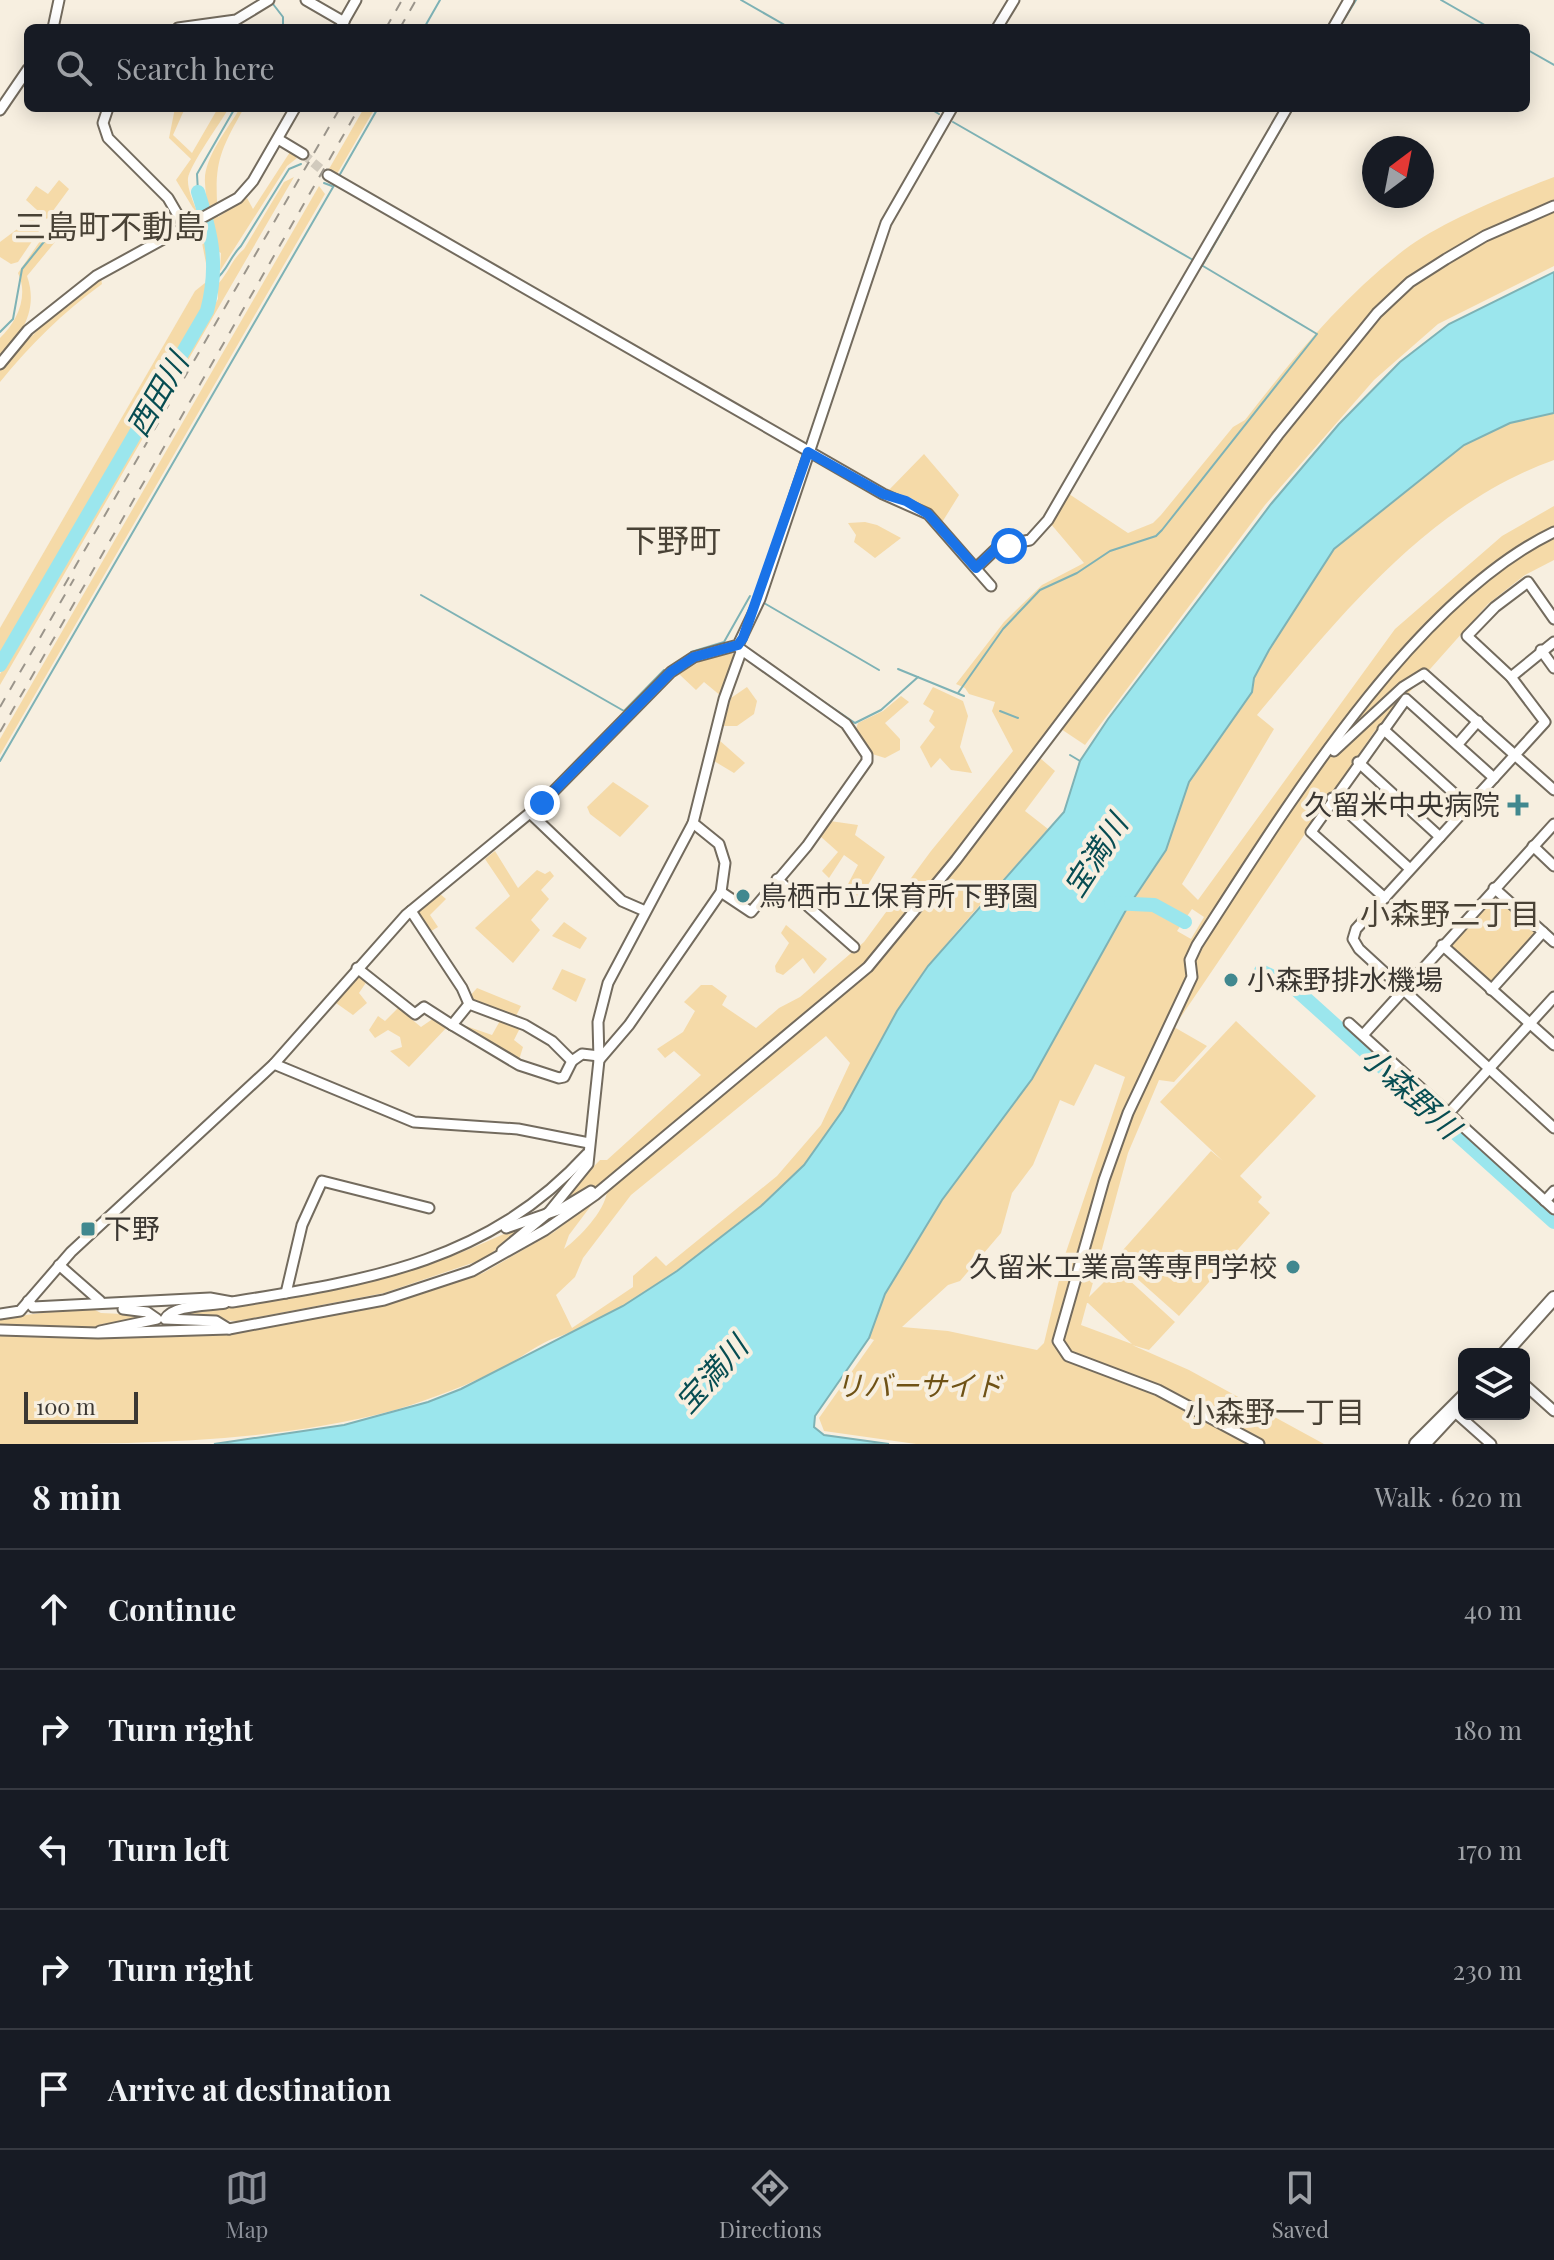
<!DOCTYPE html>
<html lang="en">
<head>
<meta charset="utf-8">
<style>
	body { margin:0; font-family:"Playfair Display","Noto Sans JP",serif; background:#20242c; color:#f1f3f6 }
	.controls { position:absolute; right:24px; bottom:24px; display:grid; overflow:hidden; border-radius:12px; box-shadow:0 4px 20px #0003 }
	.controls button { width:72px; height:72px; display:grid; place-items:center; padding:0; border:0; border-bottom:2px solid #363941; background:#171b24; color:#f1f3f6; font:40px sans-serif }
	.compass { position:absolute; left:1362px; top:136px; width:72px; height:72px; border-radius:50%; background:#171b24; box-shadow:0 4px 20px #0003; rotate:32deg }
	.scale { position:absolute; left:24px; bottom:20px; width:114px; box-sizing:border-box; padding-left:8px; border:4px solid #3b3732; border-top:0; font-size:22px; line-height:28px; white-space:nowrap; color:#3b3732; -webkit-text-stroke:6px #f7efe0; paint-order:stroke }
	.stop { position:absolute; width:24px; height:24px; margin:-18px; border:6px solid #1a73e8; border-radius:50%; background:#fff }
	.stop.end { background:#1a73e8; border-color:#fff; box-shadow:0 2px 8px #0008 }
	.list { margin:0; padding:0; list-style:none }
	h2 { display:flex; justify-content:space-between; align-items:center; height:104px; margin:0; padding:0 32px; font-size:34px }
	h2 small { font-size:26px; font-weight:400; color:#9ea1a6 }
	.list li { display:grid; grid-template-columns:52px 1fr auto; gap:24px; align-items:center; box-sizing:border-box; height:120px; padding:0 32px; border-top:2px solid #363941 }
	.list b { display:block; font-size:30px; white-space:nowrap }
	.list em { font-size:26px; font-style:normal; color:#9ea1a6 }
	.icon { flex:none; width:44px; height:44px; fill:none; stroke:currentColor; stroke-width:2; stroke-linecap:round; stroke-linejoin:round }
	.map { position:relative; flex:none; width:1554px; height:1444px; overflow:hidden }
	.search { position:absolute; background:#171b24; box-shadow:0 4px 20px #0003; left:24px; right:24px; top:24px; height:88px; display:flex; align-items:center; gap:20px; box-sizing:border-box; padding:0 28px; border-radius:12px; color:#9ea1a6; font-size:30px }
	.sheet { height:704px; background:#171b24 }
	nav { display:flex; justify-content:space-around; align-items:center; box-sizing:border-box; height:112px; border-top:2px solid #363941; background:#171b24; font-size:22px; color:#9ea1a6 }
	nav a { display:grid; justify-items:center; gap:4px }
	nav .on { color:#8c9099 }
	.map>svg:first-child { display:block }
</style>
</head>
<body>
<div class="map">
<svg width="1554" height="1444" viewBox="0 0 1554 1444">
	<rect width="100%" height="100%" fill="#f7efe0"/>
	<g fill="#f5daa8" fill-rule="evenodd">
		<path d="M175,108H185L173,135L192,153L218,108H229C220,123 190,165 188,178C186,201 216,234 207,268L196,213L176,180L191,159L169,138Z"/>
		<path d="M240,108H244C218,154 214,164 218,217L247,198L253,209L290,152L297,158L287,166L220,271L221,253L212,248C213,225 206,206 205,183C203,158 228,129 240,108Z"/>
		<path d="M364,108H375L337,174L329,169Z"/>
		<path d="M294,177L0,685V674L218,299V284C229,272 232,259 244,249L284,182Z"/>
		<path d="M1554,177V266L1438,324L1374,380L1265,505L1085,745L1061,729L1067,721L1061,717L909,912L864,964L599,1186L569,1201L562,1199L600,1160H607L701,1075L674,1051L665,1058L657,1049L683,1032L695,1011L684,1002L701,985H712L727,996L722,1005L756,1028L779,1008L800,997L864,942L931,851L1013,751L992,711L995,702L969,694L965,688L956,684L1004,622L1042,585L1084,563L1050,523L1069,494L1128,533L1153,523L1161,515L1233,427L1245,420C1293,358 1342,298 1404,250C1441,222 1510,194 1554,177Z"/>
		<path d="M59,180L69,189L47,219L26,200L36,186L48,194Z"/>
		<path d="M319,186L325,194L0,755V739Z"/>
		<path d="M68,216L69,225L27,276C39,310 21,335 0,360V338C17,322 29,296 18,273L56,218Z"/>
		<path d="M32,218L41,228L18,262L11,264L0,257V242Z"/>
		<path d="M101,278L102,284C62,313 31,344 0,382V371C31,334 62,305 101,278Z"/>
		<path d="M205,283L207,298L192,328L11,641L0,653V628L195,291Z"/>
		<path d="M1554,413V460C1428,505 1340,616 1257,715L1274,729L1182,884L1198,900L1395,629L1502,536L1554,506V560L1525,575L1488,604L1374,732L1174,1027L1207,1046L1174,1082L1159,1080L1128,1153L1089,1297L1117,1269L1175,1322L1149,1350L1132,1345L1189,1370L1324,1444H916L824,1431L819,1418L874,1340L869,1338L885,1294L942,1200L1032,1079L1126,910L1157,865L1189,782L1252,692L1254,678L1269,650L1334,549L1464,445L1510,423ZM1192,909L1204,917L1191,939L1177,931ZM1095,1064L1125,1077L1065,1255L1044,1343L1037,1350L948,1331L902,1327L948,1285L960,1281L1001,1233L1012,1193L1033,1165L1060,1100L1074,1106ZM1087,1303H1088L1132,1344L1081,1325Z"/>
		<path d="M924,454L959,495L941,524L908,499L887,492Z"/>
		<path d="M865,522L877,525L901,538L875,558L854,542L856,535L848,523Z"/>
		<path d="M732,653L734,656L721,696L704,682L696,690L679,674L701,661Z"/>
		<path d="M747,687L757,701L754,714L737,726H723L731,698Z"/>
		<path d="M933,687L963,701L968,716L960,747L972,773L951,770L940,758L931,768L920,747L935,727L929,721L934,711L923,704Z"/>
		<path d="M901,696L909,702L885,723L900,739V750L885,758L869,753L856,729L858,723L883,711Z"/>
		<path d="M719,740L745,763L734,773L714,761Z"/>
		<path d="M1040,758L1055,771L1025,811L1048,829C997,888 940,944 898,1010C866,1061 844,1120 804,1166C753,1223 624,1316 555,1338C538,1344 521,1358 504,1367C471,1384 431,1399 395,1410C267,1444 132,1444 0,1444V1335L231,1334L396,1302L483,1273L554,1232L596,1199L569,1235L564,1249C580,1237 604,1212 607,1192L872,968L917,918ZM826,1036L850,1063L821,1125L777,1176L666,1266L656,1256L633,1276V1287L572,1328L556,1295L575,1277L583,1258L631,1195Z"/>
		<path d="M613,782L649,806L620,837L590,814L587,807Z"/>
		<path d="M830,821L858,825L855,835L885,857L860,898L846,888L858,865L844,855L829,878L822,871L838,852L820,836Z"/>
		<path d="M495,851L518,888L537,870L545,874L550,871L554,876L541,890L549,899L531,920L540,930L513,963L475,928L510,896L485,859Z"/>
		<path d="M1494,890L1540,932L1492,986L1444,945Z"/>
		<path d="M440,894L446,899L430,915L438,927L428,933L416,912Z"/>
		<path d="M564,922L587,938L580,949L552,936Z"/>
		<path d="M786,925L827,959L814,974L803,958L783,975L776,972L775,966L789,943L781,933Z"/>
		<path d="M562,969L586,979L576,1002L552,989Z"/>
		<path d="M360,975L367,981L359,993L367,1003L353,1015L336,1003Z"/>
		<path d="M477,988L521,1006L515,1018L471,1001L469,997Z"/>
		<path d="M398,1008L421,1027L434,1018L448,1026L409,1067L390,1051L402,1047L400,1037L388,1030L375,1038L369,1030L378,1016L385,1021Z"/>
		<path d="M501,1019L520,1028L514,1040L523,1047L518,1063L463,1031L466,1026L492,1035Z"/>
		<path d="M1236,1021L1316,1096L1240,1176L1262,1197L1258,1202L1270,1213L1179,1316L1115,1259L1211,1151L1223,1161L1160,1102Z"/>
		<path d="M532,1221L484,1259L384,1293L238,1321L178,1318V1313C250,1304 325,1295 395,1275C442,1262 487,1242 532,1221Z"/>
		<path d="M91,1308L101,1313L144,1315L143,1320L102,1324L93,1328L0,1327V1317C32,1316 59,1309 91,1308Z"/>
	</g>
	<path fill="#9be6ed" stroke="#7eb2b5" stroke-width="2" d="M1554,272V413L1510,423L1464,445L1334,549L1269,650L1254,678L1252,692L1189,782L1166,850L1126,910L1032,1079L942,1200L885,1294L869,1338L815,1416L814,1427L824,1435L889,1444H214L344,1425L428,1402L461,1389L623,1306L677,1271L761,1206L804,1165L843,1110L897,1011L928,966L1064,812L1080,761L1108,719L1271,504L1339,424L1400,362L1449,324Z"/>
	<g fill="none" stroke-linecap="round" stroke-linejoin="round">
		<g stroke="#7eb2b5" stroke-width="2">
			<path d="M741,0L790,28"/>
			<path d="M1441,0L1490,28"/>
			<path d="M273,4L283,17V28"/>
			<path d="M424,28L440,0"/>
			<path d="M1339,28L1356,0"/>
			<path d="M1526,49L1554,65"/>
			<path d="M929,108L939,114"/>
			<path d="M953,122L1193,260"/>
			<path d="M339,176L378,108"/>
			<path d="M324,183L332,186"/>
			<path d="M198,192L197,174L235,108"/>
			<path d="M1202,266L1293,108"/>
			<path d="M215,280C228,270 229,258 241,246L289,169L301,164"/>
			<path d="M0,332L13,319L22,269L47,238"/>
			<path d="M421,595L624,711L664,670"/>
			<path d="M764,603L879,670"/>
			<path d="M691,652L724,642L750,596"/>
			<path d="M898,669L964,696"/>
			<path d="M805,689L855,723L881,710L918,677"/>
			<path d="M958,693L1003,629L1040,590L1077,573L1110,551L1156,536L1162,530L1317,334L1203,266"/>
			<path d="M1000,711L1018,718"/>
			<path d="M1070,755L1080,761"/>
			<path d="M0,761L336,182"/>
		</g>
		<g stroke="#9be6ed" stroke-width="14">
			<path d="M0,665L207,311C219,266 212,235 198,192"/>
			<path d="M1111,903L1154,905L1185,922"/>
			<path d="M1261,971L1292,986L1554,1222"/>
		</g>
		<path stroke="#d1cabd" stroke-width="9" stroke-dasharray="9 4.5" stroke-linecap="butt" d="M303,154L328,175"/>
		<g stroke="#736b5e" stroke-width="13">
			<g id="minor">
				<path d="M306,0L344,22"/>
				<path d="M53,28L59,0"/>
				<path d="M178,28L236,20L269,0"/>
				<path d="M340,28L356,0"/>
				<path d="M997,28L1014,0"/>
				<path d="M1333,28L1349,0"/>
				<path d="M108,108L103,123L108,138L168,198L186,229"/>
				<path d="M0,110L28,69"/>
				<path d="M278,139L303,154"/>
				<path d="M328,175L883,494L928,514L991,586"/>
				<path d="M0,364L28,330L96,276L238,198L253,181L295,108"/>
				<path d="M976,568L999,546L1030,540L1048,520L1287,108"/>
				<path d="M1554,619L1528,582L1495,607L1467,636L1511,677L1545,722L1356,929L1353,939L1359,949L1554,1128"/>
				<path d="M1541,650L1554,668"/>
				<path d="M1511,677L1554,642"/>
				<path d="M1383,729L1468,806"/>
				<path d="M1458,744L1478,721"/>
				<path d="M1334,751L1403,687L1424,674L1554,790"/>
				<path d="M1358,762L1440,837"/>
				<path d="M1332,798L1410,869"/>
				<path d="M530,813L622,901L645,911"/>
				<path d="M1533,846L1554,866"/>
				<path d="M777,879L854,947"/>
				<path d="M1494,888L1554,942"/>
				<path d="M721,892L751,912L807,846L867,761V755L846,724L739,648"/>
				<path d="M1385,898L1311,832L1406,699L1494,778"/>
				<path d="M411,911L462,988L469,1004"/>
				<path d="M1442,945L1554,1045"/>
				<path d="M357,968L415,1014L424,1007L452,1025L469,1004L525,1025L552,1041L572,1061L582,1054L599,1056"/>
				<path d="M1491,990L1543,932"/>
				<path d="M1349,1023L1554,1209"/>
				<path d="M452,1025L519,1065L559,1078L564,1077L572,1061"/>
				<path d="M1363,1035L1554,824"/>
				<path d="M599,1060L629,1025L721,892L725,863L719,844L693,823"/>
				<path d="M274,1064L414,1122L518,1129L589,1143"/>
				<path d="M1448,1114L1554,997"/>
				<path d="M1545,1201L1554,1191"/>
				<path d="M506,1228L561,1209L591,1191"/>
				<path d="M502,1251L549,1212L588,1164L599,1060L598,1022L608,983L693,823L724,699L741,652"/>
				<path d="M59,1265L100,1301"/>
				<path d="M286,1293L302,1225L322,1181L429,1208"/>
				<path d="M28,1301L33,1307L210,1298L232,1302C369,1280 488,1262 587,1154"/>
				<path d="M225,1303C207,1306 173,1305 165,1319L216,1321L229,1329"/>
				<path d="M0,1314L20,1311L71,1252L274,1064L406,915L542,803L671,672L694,657L738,645L760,599L886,223L952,108"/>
				<path d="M0,1330L98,1333L229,1329L384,1300L472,1271L545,1230L595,1195L868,967L956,860L1278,435L1377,313L1410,282L1446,259L1485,236L1554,206"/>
				<path d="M100,1331L157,1319L147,1312L123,1309"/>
				<path d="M1524,1384L1554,1411"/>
				<path d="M1456,1413L1491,1444"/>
				<path d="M1259,1444L1158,1390L1068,1356L1058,1341L1104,1180L1128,1113L1192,977L1190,960L1197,945C1282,814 1411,601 1554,532"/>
				<path d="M1426,1444L1464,1403"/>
			</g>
		</g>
		<g stroke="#736b5e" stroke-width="16">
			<g id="major">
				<path d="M1504,1354L1554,1298"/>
				<path d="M1416,1444L1464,1396"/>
			</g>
		</g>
		<use href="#minor" stroke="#fff" stroke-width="9"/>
		<use href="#major" stroke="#fff" stroke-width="12"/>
		<g stroke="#9b958b" stroke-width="2" stroke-dasharray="10 10" stroke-linecap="butt">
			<path d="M386,28L402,0"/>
			<path d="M400,28L416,0"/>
			<path d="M64,586L340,108"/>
			<path d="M0,707L74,579"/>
			<path d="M0,732L359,108"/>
		</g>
	</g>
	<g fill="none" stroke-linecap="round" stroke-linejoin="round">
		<path stroke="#1a73e8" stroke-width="10" d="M542,803L671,672L694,657L738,645L743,638L808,452L883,494L906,501L928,514L976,568L999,546H1009"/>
	</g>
	<g fill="#41888f" stroke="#f7efe0" stroke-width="3">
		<path d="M1514 793h8v8h8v8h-8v8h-8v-8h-8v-8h8z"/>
		<circle cx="743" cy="896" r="8"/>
		<circle cx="1231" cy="980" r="8"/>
		<rect x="80" y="1221" width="16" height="16" rx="4"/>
		<circle cx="1293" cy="1267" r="8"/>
	</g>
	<g text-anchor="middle" stroke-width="8" stroke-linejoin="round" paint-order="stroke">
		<g font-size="28" fill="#3b3732" stroke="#f7efe0" text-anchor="start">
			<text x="1500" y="815" text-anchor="end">久留米中央病院</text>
			<text x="759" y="906">鳥栖市立保育所下野園</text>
			<text x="1247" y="990">小森野排水機場</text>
			<text x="104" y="1239">下野</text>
			<text x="1277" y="1277" text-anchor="end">久留米工業高等専門学校</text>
		</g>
		<g font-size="28" font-style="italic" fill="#6f5216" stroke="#f7efe0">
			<text x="919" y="1396">リバーサイド</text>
		</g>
		<g font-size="30" font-style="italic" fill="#074d52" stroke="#f7efe0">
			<text transform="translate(158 395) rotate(-60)" y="10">西田川</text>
			<text transform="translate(1096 856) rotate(-57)" y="10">宝満川</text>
			<text transform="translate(1410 1093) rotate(42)" y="10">小森野川</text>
			<text transform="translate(712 1375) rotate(-48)" y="10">宝満川</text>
		</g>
		<g font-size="30" fill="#494236" stroke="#f7efe0">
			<text x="1450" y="925">小森野二丁目</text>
			<text x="1275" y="1423">小森野一丁目</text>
		</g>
		<g font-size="32" fill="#494236" stroke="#f7efe0">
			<text x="110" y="238">三島町不動島</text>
			<text x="673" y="552">下野町</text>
		</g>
	</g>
</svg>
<div class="controls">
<button><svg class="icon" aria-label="layers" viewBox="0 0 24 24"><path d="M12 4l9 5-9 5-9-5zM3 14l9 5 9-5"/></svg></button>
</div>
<svg class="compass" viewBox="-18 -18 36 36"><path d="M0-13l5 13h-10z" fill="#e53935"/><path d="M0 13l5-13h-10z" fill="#9ea1a6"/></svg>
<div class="scale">100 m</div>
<div class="stop" style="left:1009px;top:546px"></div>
<div class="stop end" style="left:542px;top:803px"></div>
<div class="search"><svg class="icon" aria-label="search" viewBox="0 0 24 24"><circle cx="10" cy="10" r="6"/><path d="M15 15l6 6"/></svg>Search here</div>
</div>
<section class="sheet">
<h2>8 min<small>Walk · 620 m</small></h2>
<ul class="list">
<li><svg class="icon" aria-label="ahead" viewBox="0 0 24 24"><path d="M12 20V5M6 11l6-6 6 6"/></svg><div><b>Continue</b></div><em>40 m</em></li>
<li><svg class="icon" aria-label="right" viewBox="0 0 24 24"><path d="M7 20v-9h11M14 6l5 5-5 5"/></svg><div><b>Turn right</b></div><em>180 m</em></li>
<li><svg class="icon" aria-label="left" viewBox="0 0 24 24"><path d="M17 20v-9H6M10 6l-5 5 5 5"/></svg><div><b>Turn left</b></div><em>170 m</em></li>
<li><svg class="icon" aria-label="right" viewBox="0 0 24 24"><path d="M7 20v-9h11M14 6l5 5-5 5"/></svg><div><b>Turn right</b></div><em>230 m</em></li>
<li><svg class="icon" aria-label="arrive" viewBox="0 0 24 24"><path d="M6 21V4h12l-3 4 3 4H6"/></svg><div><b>Arrive at destination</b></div></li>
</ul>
</section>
<nav>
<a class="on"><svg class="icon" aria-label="map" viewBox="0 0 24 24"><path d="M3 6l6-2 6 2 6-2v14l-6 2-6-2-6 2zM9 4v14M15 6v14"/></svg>Map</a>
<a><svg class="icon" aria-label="directions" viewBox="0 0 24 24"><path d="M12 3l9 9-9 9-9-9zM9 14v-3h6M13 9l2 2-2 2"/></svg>Directions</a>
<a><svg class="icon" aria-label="saved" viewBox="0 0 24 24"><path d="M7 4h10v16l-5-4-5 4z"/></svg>Saved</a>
</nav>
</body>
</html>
